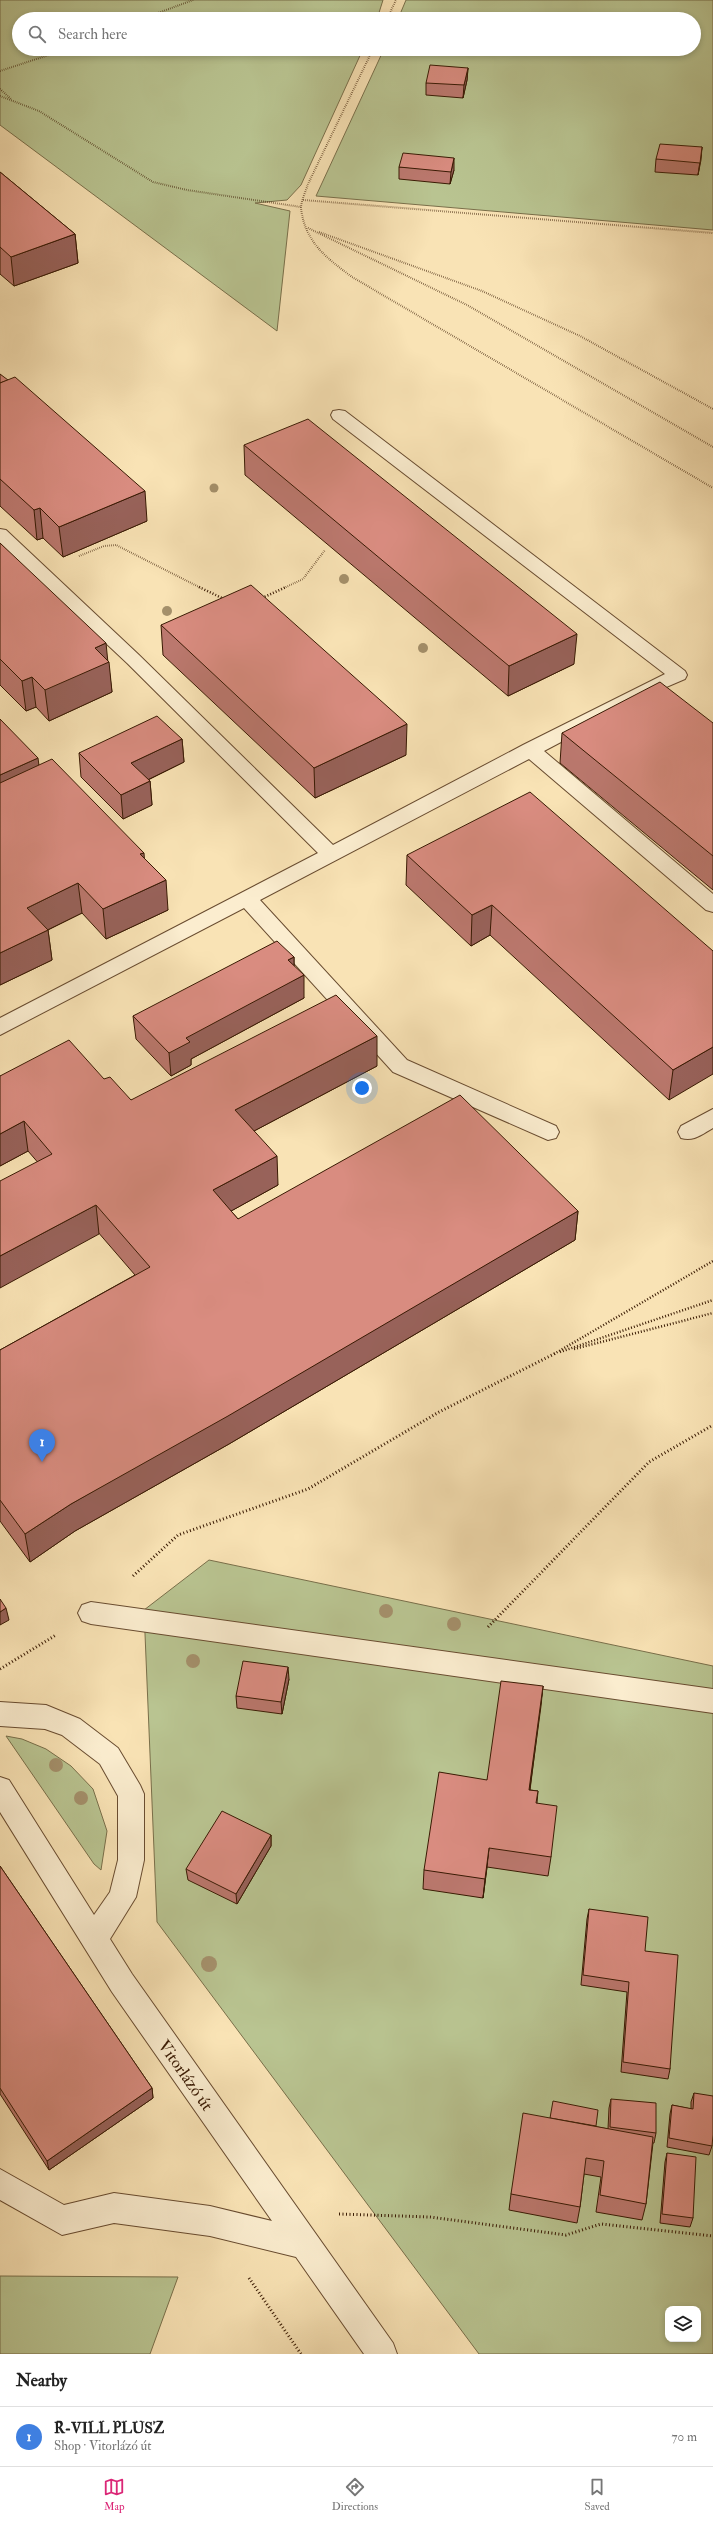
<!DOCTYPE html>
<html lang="en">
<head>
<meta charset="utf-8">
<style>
	body { margin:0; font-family:"IM FELL Double Pica",serif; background:#f2f2f2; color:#222 }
	.controls { position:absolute; right:12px; bottom:12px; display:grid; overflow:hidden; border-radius:8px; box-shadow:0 2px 6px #0003 }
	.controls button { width:36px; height:36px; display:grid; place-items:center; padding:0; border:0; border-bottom:1px solid #e0e0e0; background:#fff; color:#222; font:20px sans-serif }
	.you { position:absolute; left:362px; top:1088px; width:14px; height:14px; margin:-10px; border:3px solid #fff; border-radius:50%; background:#1a73e8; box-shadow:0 0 0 6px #1a73e833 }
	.badge { display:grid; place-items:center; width:26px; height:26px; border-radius:50%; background:#db2777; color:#fff; font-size:13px; font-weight:700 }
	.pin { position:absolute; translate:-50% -33px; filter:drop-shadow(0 1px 2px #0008) }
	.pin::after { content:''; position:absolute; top:21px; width:14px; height:12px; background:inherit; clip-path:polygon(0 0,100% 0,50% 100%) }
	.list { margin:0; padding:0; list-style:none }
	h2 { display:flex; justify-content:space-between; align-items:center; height:52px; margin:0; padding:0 16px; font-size:17px }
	h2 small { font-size:13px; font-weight:400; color:#767676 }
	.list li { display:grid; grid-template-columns:26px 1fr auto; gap:12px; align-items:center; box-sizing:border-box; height:60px; padding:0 16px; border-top:1px solid #e0e0e0 }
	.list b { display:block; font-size:15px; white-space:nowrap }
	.list p { margin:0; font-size:13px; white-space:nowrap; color:#767676 }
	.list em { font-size:13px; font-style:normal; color:#767676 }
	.icon { flex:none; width:22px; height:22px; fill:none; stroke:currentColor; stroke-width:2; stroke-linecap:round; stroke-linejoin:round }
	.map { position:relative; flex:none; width:713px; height:2354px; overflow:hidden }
	.search { position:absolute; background:#fff; box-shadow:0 2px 6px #0003; left:12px; right:12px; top:12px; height:44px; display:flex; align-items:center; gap:10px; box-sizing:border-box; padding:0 14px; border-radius:22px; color:#767676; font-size:15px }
	.sheet { height:112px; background:#fff }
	nav { display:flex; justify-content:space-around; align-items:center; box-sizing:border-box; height:56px; border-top:1px solid #e0e0e0; background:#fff; font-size:11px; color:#767676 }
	nav a { display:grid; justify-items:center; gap:2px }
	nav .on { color:#db2777 }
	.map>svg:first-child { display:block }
</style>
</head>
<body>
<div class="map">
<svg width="713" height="2354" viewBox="0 0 713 2354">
	<rect width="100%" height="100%" fill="#f9e3b5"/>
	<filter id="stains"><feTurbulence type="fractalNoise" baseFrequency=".005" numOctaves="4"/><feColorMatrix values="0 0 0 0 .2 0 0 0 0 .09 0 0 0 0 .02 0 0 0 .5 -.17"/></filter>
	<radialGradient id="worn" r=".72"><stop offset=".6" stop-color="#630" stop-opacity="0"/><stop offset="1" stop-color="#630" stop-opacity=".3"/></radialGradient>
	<g fill="#b9c491" stroke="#796f4a" fill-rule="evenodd">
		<path d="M0,0H383L377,19H19V49H363L301,185L287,200L255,203L290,211L277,331L0,125Z"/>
		<path d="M406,0H713V230L316,196L384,49H694V19H398Z"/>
		<path d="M209,1560L713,1666V2354H479L157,1922L144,1610ZM668,2309H698V2339H668Z"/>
		<path d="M6,1736L22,1739L46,1749L71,1766L93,1789L107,1831L101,1870L94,1864Z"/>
		<path d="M0,2276L178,2277L150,2354H0Z"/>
	</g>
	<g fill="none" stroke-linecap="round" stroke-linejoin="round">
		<g stroke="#694c30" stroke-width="2">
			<g id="minor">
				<path d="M339,410L345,411L685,671L687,675L685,679L664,688L713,726V742L706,740L650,695L544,751L713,894V912L706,910L529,759L260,900L407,1060L556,1126L559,1132L556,1138L548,1140L393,1072L244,908L0,1035V1018L318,853L127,663L0,544V529L6,530L139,655L333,845L523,745L665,674L333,419L331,415L333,411Z"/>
				<path d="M713,1109V1128C702,1134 694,1142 681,1138L678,1132L681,1126Z"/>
				<path d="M91,1602L713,1689V1713L91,1624L82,1621L78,1613L82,1605Z"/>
				<path d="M0,1702L46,1705L80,1719L118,1748L140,1785L144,1794V1860L136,1897L110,1939L132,1974L393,2343L397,2354H364L296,2257L210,2236L114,2223L62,2235L0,2200V2169L64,2205L114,2193L210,2206L272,2221L112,1992L0,1812V1777L9,1780L94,1915L110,1892L118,1860V1796L100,1764L62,1735L45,1729L0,1726Z"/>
			</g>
		</g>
		<g stroke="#391a03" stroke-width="2" stroke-dasharray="0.5 1.5" stroke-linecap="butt">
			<path d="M142,19L193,0"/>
			<path d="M387,19L396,0"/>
			<path d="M373,49L308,184C306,191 301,201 301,208C305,243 327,258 352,277L713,488"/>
			<path d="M0,71L67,49"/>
			<path d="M0,89L11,99"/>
			<path d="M0,96L39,111L153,182L187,190L301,207"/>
			<path d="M303,200L713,233"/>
			<path d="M308,228L469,306L713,447"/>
			<path d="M319,232L482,291L580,336L713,409"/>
			<path d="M79,556L104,546L116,545L201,588"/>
			<path d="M284,588L303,579L325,550"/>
		</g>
		<g stroke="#391a03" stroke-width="2.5" stroke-dasharray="1 2" stroke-linecap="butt">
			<path d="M199,587L224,599"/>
			<path d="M262,598L286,587"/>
			<path d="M574,1349L713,1313"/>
			<path d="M560,1352L713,1300"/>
			<path d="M554,1354L713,1261"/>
		</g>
		<g stroke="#391a03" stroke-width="3" stroke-dasharray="1 2.5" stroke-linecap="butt">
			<path d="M133,1576L178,1535L308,1489L439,1412L556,1353"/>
			<path d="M488,1627L649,1462L713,1425"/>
			<path d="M0,1669L56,1635"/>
			<path d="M339,2214L430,2217L566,2235L601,2224L713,2236"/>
			<path d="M249,2278L301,2354"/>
		</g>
		<use href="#minor" fill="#fbedcf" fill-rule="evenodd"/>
	</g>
	<g fill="#a4906b">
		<circle cx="214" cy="488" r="4.5"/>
		<circle cx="344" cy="579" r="5"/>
		<circle cx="167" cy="611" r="5"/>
		<circle cx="423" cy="648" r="5"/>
		<circle cx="386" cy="1611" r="7"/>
		<circle cx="454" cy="1624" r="7"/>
		<circle cx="193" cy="1661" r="7"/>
		<circle cx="56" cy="1765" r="7"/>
		<circle cx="81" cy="1798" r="7"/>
		<circle cx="209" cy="1964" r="8"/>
	</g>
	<g fill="#bb786e" stroke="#391a03">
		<path d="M468,68L467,80L463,98L426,95V83Z"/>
		<path d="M702,147L698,175L655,172L656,159Z"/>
		<path d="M399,167L454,170L450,184L399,179Z"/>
		<path d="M0,172L75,234L78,263L14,286L0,274Z"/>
		<path d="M0,374L147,521L63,557L43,538L37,540L0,506Z"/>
		<path d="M244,445L574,664L508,696L245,475Z"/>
		<path d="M0,543L108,661L112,692L49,721L36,707L26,711L0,685Z"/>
		<path d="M161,625L406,755L315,798L163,655Z"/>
		<path d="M0,719L39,765L144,858L168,910L106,939L82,913L48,930L52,960L0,985Z"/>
		<path d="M713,723V890L560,763L562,733Z"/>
		<path d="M182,739L184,762L148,780L150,781L152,805L123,819L81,777L79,753Z"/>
		<path d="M407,855L713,951L669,1100L490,935L471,946L406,885Z"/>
		<path d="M294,957V966L304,998L191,1059V1065L171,1076L136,1039L133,1016Z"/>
		<path d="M377,1066L254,1131L278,1185L231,1211L238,1219L578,1211L575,1240L229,1444L75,1531L30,1562L0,1521V1350L135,1275L28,1151L0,1166V1076L104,1079L131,1100Z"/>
		<path d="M289,1679L282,1714L237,1708L236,1696Z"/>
		<path d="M543,1686L530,1790L538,1791L537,1803L551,1857L548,1876L487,1867L483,1898L423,1889L424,1870L487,1780Z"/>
		<path d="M271,1835V1846L237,1904L188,1880L186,1869Z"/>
		<path d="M0,1866L152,2088L153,2098L49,2170L0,2094Z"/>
		<path d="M589,1909L645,1951L670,2069L668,2079L621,2072L627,1992L581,1985L587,1919Z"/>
		<path d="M694,2093L712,2146L709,2155L667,2147L670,2114L672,2105L691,2109V2102Z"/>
		<path d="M611,2099L656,2133L654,2143H653L646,2204L642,2220L596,2212L601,2177L584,2174L580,2207L577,2223L509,2210L511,2194L550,2118L608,2129L609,2108Z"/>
		<path d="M667,2153L693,2218L690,2227L660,2223L665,2162Z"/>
	</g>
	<g fill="#98625a" stroke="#391a03">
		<path d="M468,68L467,80L463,98L464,85Z"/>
		<path d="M702,147L701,160L698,175L700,163Z"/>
		<path d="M454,158V170L450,184L451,172Z"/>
		<path d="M75,234L78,263L14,286L11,257Z"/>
		<path d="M145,491L147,521L63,557L59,527Z"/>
		<path d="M40,508L43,538L37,540L34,510Z"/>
		<path d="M577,634L574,664L508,696L509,666Z"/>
		<path d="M106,643L108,663L109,662L112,692L49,721L45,690L95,648Z"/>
		<path d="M32,677L36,707L26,711L22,681Z"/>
		<path d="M407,724L406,755L315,798L314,768Z"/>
		<path d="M182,739L184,762L133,787L131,763Z"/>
		<path d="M38,758L42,788L0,807V775Z"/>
		<path d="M150,781L152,805L123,819L121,795Z"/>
		<path d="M144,853L146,883L140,854Z"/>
		<path d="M166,880L168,910L106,939L103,909Z"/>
		<path d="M78,883L82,913L31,938L27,908Z"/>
		<path d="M492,905L490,935L471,946L472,915Z"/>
		<path d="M48,930L52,960L0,985V953Z"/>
		<path d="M294,957V980L304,975V998L191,1059V1065L171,1076L169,1053L186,1038L288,960Z"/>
		<path d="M377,1036V1066L237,1140L235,1110Z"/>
		<path d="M713,1047V1074L669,1100L673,1070Z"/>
		<path d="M24,1121L28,1151L0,1166V1134Z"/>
		<path d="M277,1156L278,1185L215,1220L213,1190Z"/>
		<path d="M96,1205L99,1234L0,1288V1256Z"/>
		<path d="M578,1211L575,1240L229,1444L75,1531L30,1562L25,1534L71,1504Z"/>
		<path d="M6,1608L9,1620L0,1625V1612Z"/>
		<path d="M288,1667L289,1679L282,1714L281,1702Z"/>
		<path d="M543,1686L541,1706L527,1810L529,1790Z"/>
		<path d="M271,1835V1846L237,1904L236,1894Z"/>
		<path d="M489,1848L487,1867L483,1898L485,1879Z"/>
		<path d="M152,2088L153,2098L49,2170L47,2161Z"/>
	</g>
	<g fill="#d98c80" stroke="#391a03">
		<path d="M430,65L468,68L464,85L426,83Z"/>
		<path d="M660,144L702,147L700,163L656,159Z"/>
		<path d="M403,153L454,158L451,172L399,167Z"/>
		<path d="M0,172L75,234L11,257L0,247Z"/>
		<path d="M0,374L8,380L0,383Z"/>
		<path d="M15,377L145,491L59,527L40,508L34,510L0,479V383Z"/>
		<path d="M308,419L577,634L509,666L244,445Z"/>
		<path d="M0,543L106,643L95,648L109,662L45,690L32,677L22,681L0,659Z"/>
		<path d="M251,585L407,724L314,768L161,625Z"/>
		<path d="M660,682L713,723V856L562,733Z"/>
		<path d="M157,716L182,739L131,763L150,781L121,795L79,753Z"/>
		<path d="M0,719L38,758L0,775Z"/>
		<path d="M52,759L144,853L140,854L166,880L103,909L78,883L27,908L48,930L0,953V783Z"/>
		<path d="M530,792L713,951V1047L673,1070L492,905L472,915L407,855Z"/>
		<path d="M277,941L294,957L288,960L304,975L186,1038L190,1042L169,1053L133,1016Z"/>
		<path d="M336,995L377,1036L235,1110L277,1156L213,1190L238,1219L460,1095L578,1211L228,1416L71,1504L25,1534L0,1500V1350L150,1267L96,1205L0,1256V1181L52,1154L24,1121L0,1134V1076L69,1040L104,1079L110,1077L131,1100Z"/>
		<path d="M0,1599L6,1608L0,1612Z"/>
		<path d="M243,1661L288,1667L281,1702L236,1696Z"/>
		<path d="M501,1681L543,1686L529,1790L538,1791L536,1803L557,1806L551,1857L489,1848L485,1879L424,1870L439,1772L487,1780Z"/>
		<path d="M222,1811L271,1835L236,1894L186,1869Z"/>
		<path d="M0,1866L152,2088L47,2161L0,2088Z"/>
		<path d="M589,1909L648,1917L645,1951L678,1955L670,2069L623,2062L629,1982L583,1975Z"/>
		<path d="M694,2093L713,2096V2135L712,2146L669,2138L672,2105L693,2109Z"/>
		<path d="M611,2099L656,2103V2133L610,2127Z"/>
		<path d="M553,2101L598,2110L596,2126L550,2118Z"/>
		<path d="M523,2113L653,2137L646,2204L600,2195L604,2161L586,2158L580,2207L511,2194Z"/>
		<path d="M667,2153L696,2157L693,2218L662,2214Z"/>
	</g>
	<g text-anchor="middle" stroke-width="3" stroke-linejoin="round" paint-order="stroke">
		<g font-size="17" fill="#391a03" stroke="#fbedcf">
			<text transform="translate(186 2075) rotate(55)" y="6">Vitorlázó út</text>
		</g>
	</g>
	<rect width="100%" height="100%" filter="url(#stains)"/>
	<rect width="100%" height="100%" fill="url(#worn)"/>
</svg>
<div class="controls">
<button><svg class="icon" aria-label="layers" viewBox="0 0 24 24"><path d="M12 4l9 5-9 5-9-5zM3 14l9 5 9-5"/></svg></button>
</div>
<div class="you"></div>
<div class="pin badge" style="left:42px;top:1462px;background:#3f7fe0">1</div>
<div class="search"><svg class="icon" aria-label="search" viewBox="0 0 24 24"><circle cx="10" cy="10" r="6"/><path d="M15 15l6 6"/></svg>Search here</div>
</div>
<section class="sheet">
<h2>Nearby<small></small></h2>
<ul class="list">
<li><span class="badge" style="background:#3f7fe0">1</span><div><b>R-VILL PLUSZ</b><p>Shop · Vitorlázó út</p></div><em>70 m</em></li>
</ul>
</section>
<nav>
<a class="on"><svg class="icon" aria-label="map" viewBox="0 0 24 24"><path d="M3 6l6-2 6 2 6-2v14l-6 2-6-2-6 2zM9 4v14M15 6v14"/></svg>Map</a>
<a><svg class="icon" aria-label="directions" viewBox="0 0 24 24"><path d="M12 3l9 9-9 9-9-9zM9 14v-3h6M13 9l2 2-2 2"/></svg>Directions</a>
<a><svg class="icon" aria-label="saved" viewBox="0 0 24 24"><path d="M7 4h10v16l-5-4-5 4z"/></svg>Saved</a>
</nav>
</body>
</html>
